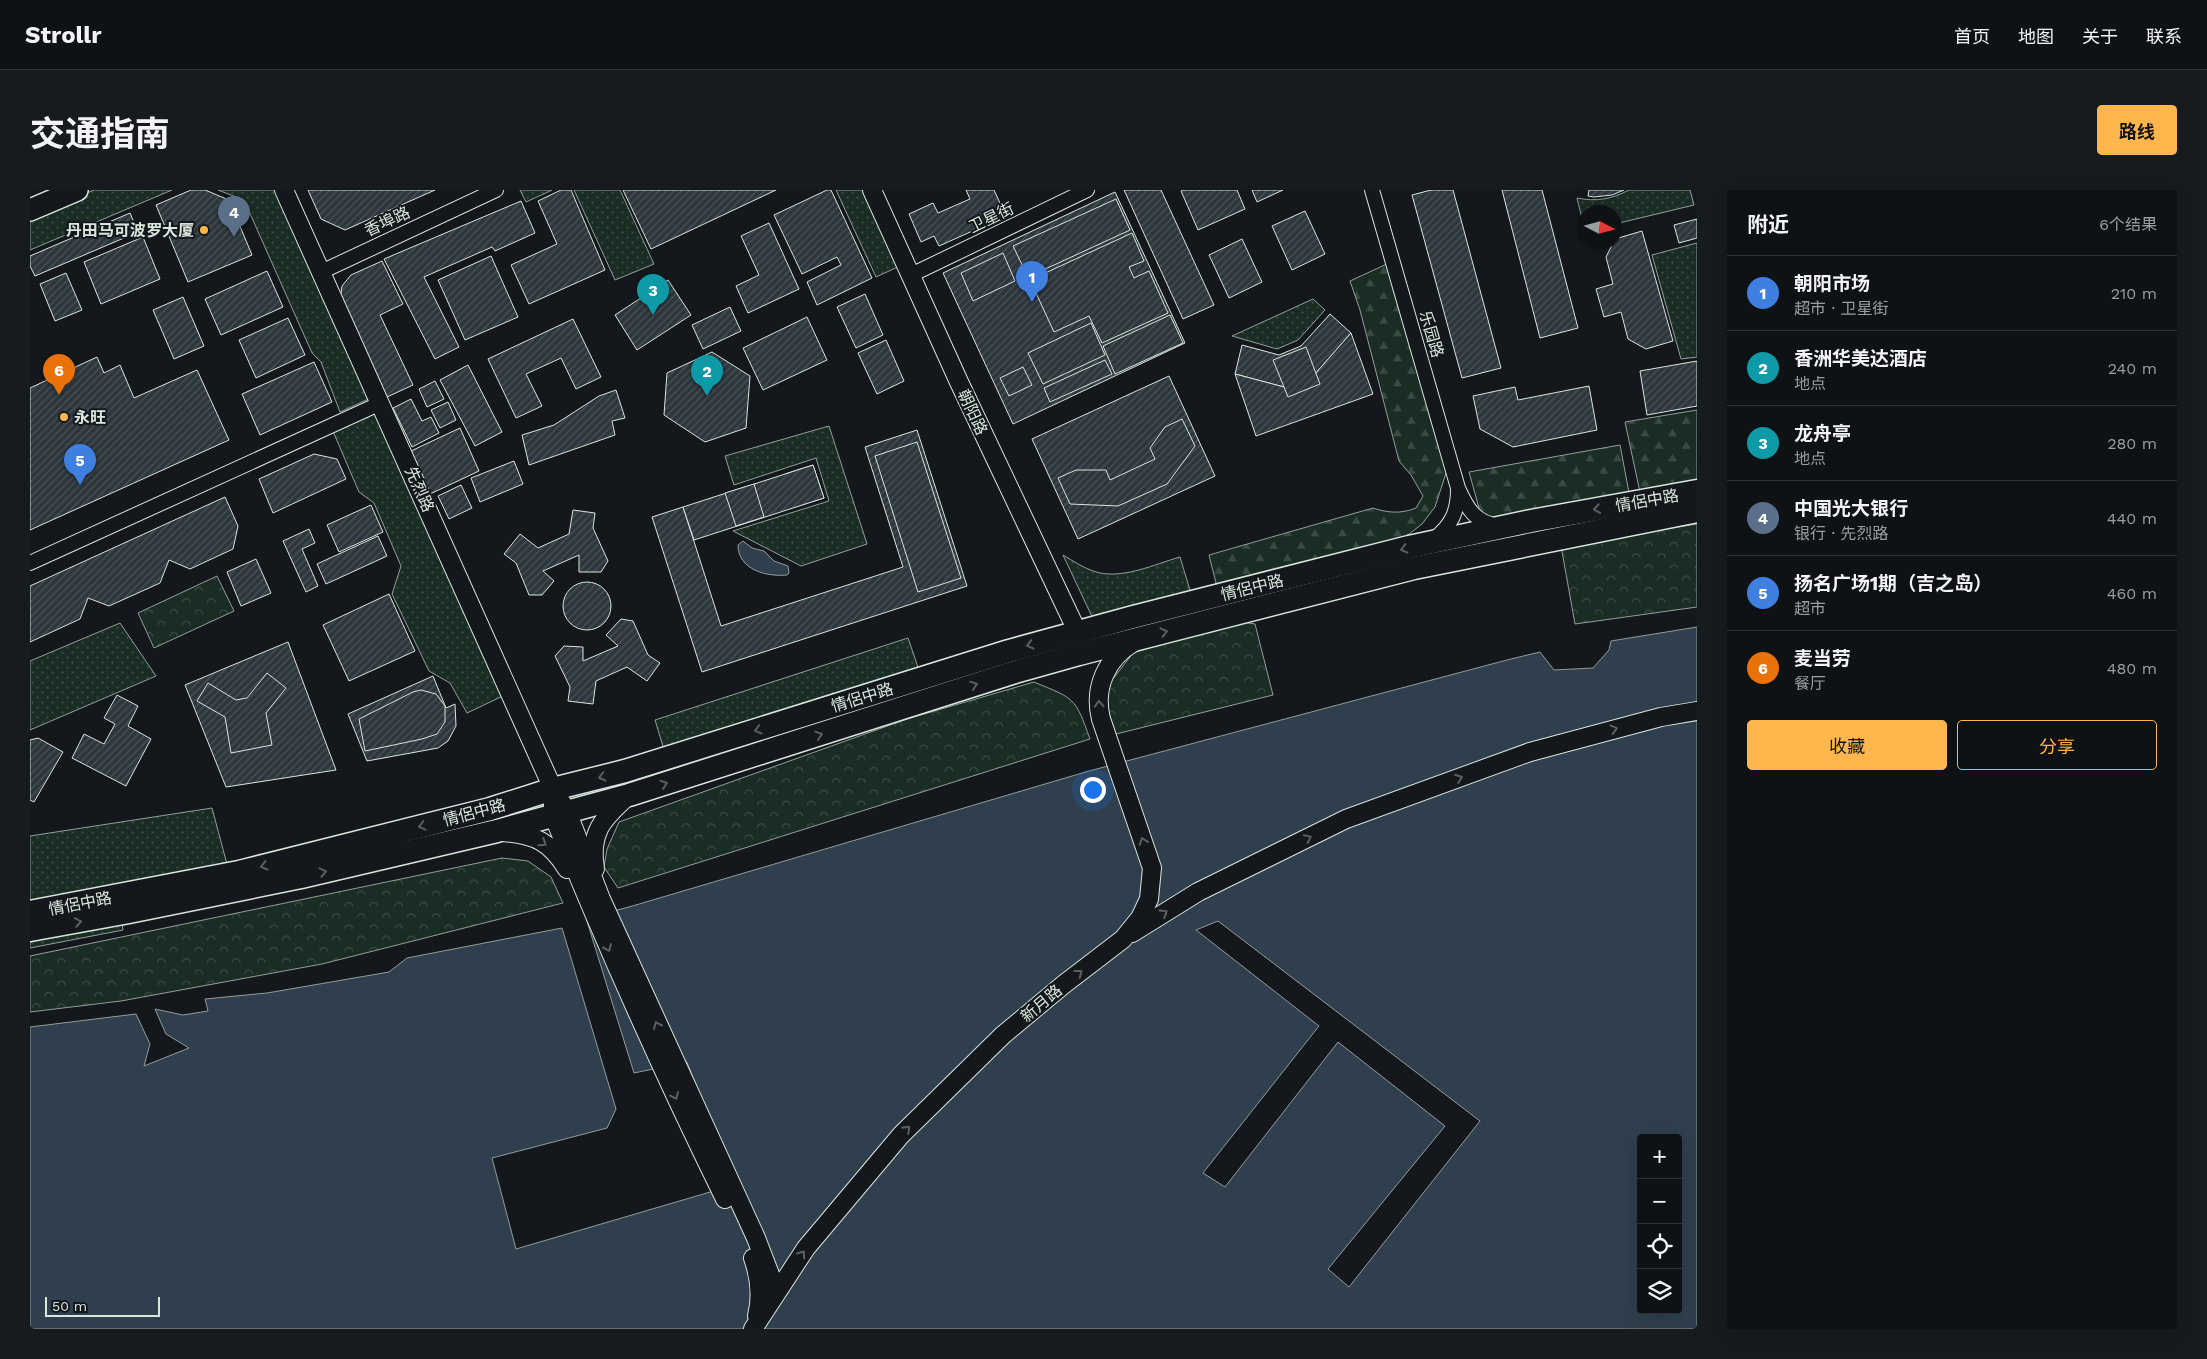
<!DOCTYPE html>
<html lang="zh">
<head>
<meta charset="utf-8">
<style>
	body { margin:0; font-family:"Work Sans","Noto Sans SC",sans-serif; background:#181b1e; color:#f1f3f6 }
	.controls { position:absolute; right:15px; bottom:15px; display:grid; overflow:hidden; border-radius:5px; box-shadow:0 5px 20px #0002 }
	.controls button { width:45px; height:45px; display:grid; place-items:center; padding:0; border:0; border-bottom:1px solid #2f3234; background:#0f1215; color:#f1f3f6; font:25px sans-serif }
	.compass { position:absolute; left:1547px; top:15px; width:45px; height:45px; border-radius:50%; background:#0f1215; box-shadow:0 5px 20px #0002; rotate:96deg }
	.scale { position:absolute; left:15px; bottom:12px; width:115px; box-sizing:border-box; padding-left:5px; border:2px solid #d8e6dc; border-top:0; font-size:14px; line-height:18px; white-space:nowrap; color:#d8e6dc; -webkit-text-stroke:4px #14181c; paint-order:stroke }
	.you { position:absolute; left:1062px; top:599px; width:18px; height:18px; margin:-12px; border:4px solid #fff; border-radius:50%; background:#1a73e8; box-shadow:0 0 0 8px #1a73e833 }
	.badge { display:grid; place-items:center; width:32px; height:32px; border-radius:50%; background:#ffb74d; color:#fff; font-size:16px; font-weight:700 }
	.pin { position:absolute; translate:-50% -41px; filter:drop-shadow(0 1px 2px #0008) }
	.pin::after { content:''; position:absolute; top:26px; width:18px; height:15px; background:inherit; clip-path:polygon(0 0,100% 0,50% 100%) }
	.list { margin:0; padding:0; list-style:none }
	h2 { display:flex; justify-content:space-between; align-items:center; height:65px; margin:0; padding:0 20px; font-size:21px }
	h2 small { font-size:16px; font-weight:400; color:#9b9ea0 }
	.list li { display:grid; grid-template-columns:32px 1fr auto; gap:15px; align-items:center; box-sizing:border-box; height:75px; padding:0 20px; border-top:1px solid #2f3234 }
	.list b { display:block; font-size:19px; white-space:nowrap }
	.list p { margin:0; font-size:16px; white-space:nowrap; color:#9b9ea0 }
	.list em { font-size:16px; font-style:normal; color:#9b9ea0 }
	.actions { display:flex; gap:10px; padding:15px 20px }
	.actions a { flex:1; padding:11px 0; border:1px solid #ffb74d; border-radius:5px; text-align:center; font-size:18px; color:#ffb74d }
	.actions .main { background:#ffb74d; color:#111 }
	.icon { flex:none; width:28px; height:28px; fill:none; stroke:currentColor; stroke-width:2; stroke-linecap:round; stroke-linejoin:round }
	.map { position:relative; flex:none; width:1667px; height:1139px; overflow:hidden; border-radius:5px }
	header { display:flex; align-items:center; gap:30px; box-sizing:border-box; height:70px; padding:0 25px; background:#0f1215; border-bottom:1px solid #2f3234 }
	header strong { font-size:24px }
	nav { display:flex; gap:28px; margin-inline-start:auto; font-size:18px }
	.intro { display:flex; align-items:center; justify-content:space-between; box-sizing:border-box; height:120px; padding:0 30px }
	h1 { margin:0; font-size:35px }
	.button { padding:12px 22px; border-radius:5px; background:#ffb74d; color:#111; font-size:18px; font-weight:700 }
	main { display:flex; gap:30px; padding:0 30px }
	aside { flex:1; background:#0f1215; border-radius:5px; box-shadow:0 5px 20px #0002 }
	.map>svg:first-child { display:block }
</style>
</head>
<body>
<header>
<strong>Strollr</strong>
<nav><a>首页</a><a>地图</a><a>关于</a><a>联系</a></nav>
</header>
<div class="intro"><h1>交通指南</h1><a class="button">路线</a></div>
<main>
<div class="map">
<svg width="1667" height="1139" viewBox="0 0 1667 1139">
	<defs>
		<pattern id="grass-dots" width="8" height="8" patternUnits="userSpaceOnUse" patternTransform="scale(1.25)"><rect width="8" height="8" fill="#1a2d24"/><path d="M2 2h.1M6 6h.1" fill="none" stroke="#3b4b43" stroke-width="1.8" stroke-linecap="round"/></pattern>
		<pattern id="forest-firs" width="22" height="20" patternUnits="userSpaceOnUse" patternTransform="scale(1.25)"><rect width="22" height="20" fill="#1a2d24"/><path d="M5 1l3.5 6h-7zM16 11l3.5 6h-7z" fill="#3b4b43"/></pattern>
		<pattern id="park-crowns" width="20" height="18" patternUnits="userSpaceOnUse" patternTransform="scale(1.25)"><rect width="20" height="18" fill="#1a2d24"/><path d="M2 6a3 3 0 1 1 6 0M12 15a3 3 0 1 1 6 0" fill="none" stroke="#3b4b43"/></pattern>
		<pattern id="building-hatch" width="6" height="6" patternUnits="userSpaceOnUse" patternTransform="scale(1.25)"><rect width="6" height="6" fill="#2c363c"/><path d="M-1 1l2-2M0 6l6-6M5 7l2-2" fill="none" stroke="#4a5358"/></pattern>
	</defs>
	<rect width="100%" height="100%" fill="#14181c"/>
	<g fill="url(#grass-dots)" stroke="#939e99">
		<path d="M64,0H142L0,60V27Z"/>
		<path d="M188,0H251L345,206L310,222L291,172L282,163L214,10Z"/>
		<path d="M490,0H522L496,12Z"/>
		<path d="M544,0H590L624,74L585,90Z"/>
		<path d="M806,0H838L872,75L846,87Z"/>
		<path d="M1599,0H1660L1664,15L1585,34L1584,22H1554V37L1547,8C1566,12 1582,9 1599,0Z"/>
		<path d="M1667,53V167L1651,169L1622,65Z"/>
		<path d="M1283,109L1295,120L1268,150L1247,159L1202,146Z"/>
		<path d="M349,217L477,504L437,523L420,493L399,481L362,404L371,376L344,313L329,302L302,239Z"/>
		<path d="M799,236L837,354L771,376L703,341L799,311L786,268L704,295L695,266Z"/>
		<path d="M1033,365C1043,371 1052,377 1063,381C1090,391 1125,374 1150,367L1162,407L1065,433Z"/>
		<path d="M90,433L126,486L0,540V471Z"/>
		<path d="M878,448L890,483L635,563L625,530Z"/>
		<path d="M182,618L198,678L0,714V646Z"/>
		<path d="M92,733L93,740L0,758V749Z"/>
	</g>
	<g fill="url(#forest-firs)" stroke="#939e99">
		<path d="M1359,73L1417,280L1405,317L1392,334L1365,355L1187,397L1179,365L1343,318C1358,323 1371,324 1386,318L1393,306L1381,285L1369,271L1330,120L1320,91Z"/>
		<path d="M1667,220V297L1611,307L1595,232Z"/>
		<path d="M1590,255L1600,308L1454,336L1439,282Z"/>
	</g>
	<g fill="url(#park-crowns)" stroke="#939e99">
		<path d="M1667,334V417L1545,434L1531,356Z"/>
		<path d="M187,386L204,421L124,458L108,423Z"/>
		<path d="M1207,431L1225,434L1243,505L1086,544L1072,503L1103,463Z"/>
		<path d="M1004,492C1045,509 1045,507 1060,549L588,698L574,677L577,659L589,632L877,529Z"/>
		<path d="M472,668L498,671L521,687L533,713L292,774L91,811L0,822V766Z"/>
	</g>
	<g fill="#2f3f4d" stroke="#939e99" fill-rule="evenodd">
		<path d="M713,351L722,358L734,361L744,371L758,376L759,383L757,385C737,387 708,380 708,355Z"/>
		<path d="M1667,437V1139H0V837L106,824L120,854L114,876L159,858L136,844L125,819L153,825L178,821L175,809L237,803L359,782L377,768L532,738L586,919L577,938L462,968L486,1059L704,995L657,872L604,883L556,728L599,717L1059,581L1477,470L1510,462L1524,480L1563,478L1579,460L1581,451ZM1611,948H1648V1120H1611Z"/>
	</g>
	<path fill="#14181c" stroke="#939e99" d="M1188,731L1450,931L1319,1097L1298,1079L1415,936L1308,852L1195,997L1173,983L1289,836L1166,740Z"/>
	<g fill="url(#building-hatch)" stroke="#d8e6dc">
		<path d="M161,0H175L199,10L222,65L158,92L126,15Z"/>
		<path d="M278,0H405L315,40L291,29Z"/>
		<path d="M531,0H541L575,80L499,114L481,75L527,54L508,11Z"/>
		<path d="M593,0H746L621,59Z"/>
		<path d="M797,0H801L842,88L787,115L777,92L811,75L807,67L772,84L744,25Z"/>
		<path d="M936,0H964L976,26L909,56L904,46L891,52L879,24L903,13L908,23L940,9Z"/>
		<path d="M1094,0H1131L1184,115L1153,129Z"/>
		<path d="M1153,0H1207L1215,19L1168,40L1151,1Z"/>
		<path d="M1222,0H1253L1227,12Z"/>
		<path d="M1401,0H1423L1471,178L1432,188L1382,5Z"/>
		<path d="M1472,0H1512L1548,138L1510,148Z"/>
		<path d="M1559,0H1594L1582,5L1564,7L1558,6Z"/>
		<path d="M1085,2L1155,153L983,234L913,83Z"/>
		<path d="M1086,9L1100,40L998,87L983,56Z"/>
		<path d="M491,11L505,43L465,61L462,57L394,87L429,157L405,169L354,69Z"/>
		<path d="M1275,21L1295,64L1262,80L1242,36Z"/>
		<path d="M100,23L108,42L5,86L0,76V66Z"/>
		<path d="M1667,29V48L1649,53L1644,35Z"/>
		<path d="M739,33L769,99L718,123L706,96L729,85L711,46Z"/>
		<path d="M1612,41L1643,151L1616,159L1598,149L1591,122L1574,127L1566,99L1583,94L1576,67L1585,49Z"/>
		<path d="M1102,43L1114,71L1099,77L1104,88L1119,81L1138,123L1072,153L1059,126L1024,142L1000,90Z"/>
		<path d="M113,47L130,89L71,114L54,72Z"/>
		<path d="M1212,49L1232,92L1199,108L1179,65Z"/>
		<path d="M973,63L985,91L943,111L931,83Z"/>
		<path d="M461,66L488,127L435,150L408,90Z"/>
		<path d="M352,71L373,114L350,125L383,195L357,207L311,108V103L312,96L321,85Z"/>
		<path d="M237,81L253,117L191,145L175,109Z"/>
		<path d="M36,83L52,120L25,131L10,94Z"/>
		<path d="M638,90L661,125L607,160L585,125Z"/>
		<path d="M835,104L853,145L826,158L807,117Z"/>
		<path d="M153,107L174,156L144,169L123,120Z"/>
		<path d="M700,117L711,141L673,159L662,135Z"/>
		<path d="M1300,124L1321,143L1285,184L1254,197L1205,184L1212,155L1249,165L1271,156Z"/>
		<path d="M1140,125L1153,153L1085,184L1073,156Z"/>
		<path d="M777,127L797,170L733,200L713,158Z"/>
		<path d="M258,128L275,165L226,188L209,150Z"/>
		<path d="M543,129L571,187L546,199L531,168L496,184L512,216L486,228L458,169Z"/>
		<path d="M1061,133L1075,165L1013,194L998,163Z"/>
		<path d="M1321,143L1343,204L1226,246L1205,184L1254,197L1285,184Z"/>
		<path d="M856,150L874,191L847,204L828,163Z"/>
		<path d="M1276,157L1290,194L1258,207L1243,170Z"/>
		<path d="M682,162L720,186L716,238L675,252L634,225L637,183Z"/>
		<path d="M67,167L74,183L90,175L104,208L167,180L199,250L0,340V198Z"/>
		<path d="M1075,170L1082,184L1020,212L1014,198Z"/>
		<path d="M1667,171V216L1617,225L1610,181Z"/>
		<path d="M284,172L302,212L230,245L212,204Z"/>
		<path d="M438,175L472,242L445,256L410,190Z"/>
		<path d="M993,177L1002,195L979,206L970,188Z"/>
		<path d="M1139,186L1185,286L1048,349L1002,249Z"/>
		<path d="M405,191L414,209L397,217L389,199Z"/>
		<path d="M1559,196L1567,240L1483,257L1450,239L1443,206L1485,197L1488,210Z"/>
		<path d="M586,200L595,228L582,231L585,245L499,275L492,245L524,235L569,206Z"/>
		<path d="M381,209L392,231L401,227L409,243L382,257L363,218Z"/>
		<path d="M418,212L426,230L410,238L401,220Z"/>
		<path d="M1152,229L1165,256L1137,294L1088,316L1040,314L1028,288L1046,280H1076L1080,290L1125,269L1120,258L1135,237Z"/>
		<path d="M430,238L449,281L400,304L381,261Z"/>
		<path d="M887,240L937,396L672,482L622,327L653,317L691,436L873,377L835,257Z"/>
		<path d="M887,252L931,388L888,402L845,266Z"/>
		<path d="M284,264L307,269L316,289L243,323L229,289Z"/>
		<path d="M484,271L493,294L450,312L441,288Z"/>
		<path d="M783,275L794,308L765,317L755,284Z"/>
		<path d="M783,275L794,308L664,350L653,317Z"/>
		<path d="M724,294L734,327L706,336L695,303Z"/>
		<path d="M431,295L442,318L419,329L408,306Z"/>
		<path d="M195,307L208,336L203,359L160,379L139,370L130,393L79,416L58,408L50,429L0,452V396Z"/>
		<path d="M341,315L353,342L309,362L297,335Z"/>
		<path d="M543,320L565,323L563,338L578,371L571,382H549V365L513,381L524,391L512,405H499L486,373L474,364L490,344L508,358L539,344Z"/>
		<path d="M279,339L285,353L272,359L288,396L276,402L253,351Z"/>
		<path d="M348,346L357,366L296,394L287,374Z"/>
		<path d="M226,369L241,403L211,416L197,382Z"/>
		<circle cx="557" cy="416" r="24"/>
		<path d="M359,404L385,461L319,491L293,435Z"/>
		<path d="M591,429L603,431L618,465L630,473L617,491L597,477L566,491L563,514L538,511L540,497L525,466L534,456L553,457V471L588,456L576,445Z"/>
		<path d="M258,452L306,580L196,597L155,495Z"/>
		<path d="M237,483L256,498L236,523L242,555L201,563L195,527L167,511L178,493L206,510L217,508Z"/>
		<path d="M403,486L416,518L425,514L426,536L418,551L408,558L337,571L318,524Z"/>
		<path d="M391,500L406,504L415,516V532L407,544L392,549L335,561L329,529L383,502Z"/>
		<path d="M87,505L108,516L98,536L121,549L96,596L42,568L54,544L74,554L85,534L74,528Z"/>
		<path d="M8,548L33,562L4,612L0,610V550Z"/>
	</g>
	<g fill="none" stroke-linecap="round" stroke-linejoin="round">
		<g stroke="#d8e6dc" stroke-width="16">
			<g id="minor">
				<path d="M1342,0L1428,298C1437,318 1445,333 1469,336"/>
				<path d="M291,82L466,0"/>
				<path d="M881,85L1057,0"/>
				<path d="M1404,349C1422,335 1428,321 1428,299"/>
				<path d="M0,373L351,213"/>
			</g>
		</g>
		<g stroke="#d8e6dc" stroke-width="20">
			<g id="tertiary">
				<path d="M254,0L523,599L537,621L571,709L726,1048L741,1087L745,1104"/>
				<path d="M842,0L929,192L1047,441"/>
				<path d="M523,614V625C576,755 633,883 695,1009"/>
				<path d="M473,642C505,645 520,651 537,679"/>
				<path d="M565,679C559,643 572,629 598,606"/>
				<path d="M1102,743L1168,702L1316,629L1500,562L1631,527L1667,521"/>
				<path d="M723,1068C730,1088 732,1106 727,1126"/>
				<path d="M723,1139L776,1058L871,945L973,845L1033,795L1093,749L1110,728L1119,709L1122,678L1071,529C1063,497 1077,468 1104,452"/>
			</g>
		</g>
		<g stroke="#d8e6dc" stroke-width="24">
			<path id="primary" d="M0,20L47,0"/>
		</g>
		<g stroke="#d8e6dc" stroke-width="25">
			<g id="trunk">
				<path d="M0,722L209,682L460,619L523,599L595,581L979,461L1103,427L1379,357L1501,331L1667,301"/>
				<path d="M0,740L99,722L271,687L467,641L599,605L985,482L1049,464L1384,378L1667,321"/>
			</g>
		</g>
		<use href="#minor" stroke="#14181c" stroke-width="14"/>
		<use href="#tertiary" stroke="#14181c" stroke-width="18"/>
		<use href="#primary" stroke="#14181c" stroke-width="21"/>
		<use href="#trunk" stroke="#14181c" stroke-width="22"/>
	</g>
	<defs><path id="oneway-chevron" d="M-2-3.5L2.5 0L-2 3.5" fill="none" stroke-width="1.6" stroke-linecap="round" stroke-linejoin="round" transform="scale(1.25)"/></defs>
	<g stroke="#59605f">
		<use href="#oneway-chevron" transform="translate(1567 319) rotate(170)"/>
		<use href="#oneway-chevron" transform="translate(1374 359) rotate(166)"/>
		<use href="#oneway-chevron" transform="translate(1134 442) rotate(-14)"/>
		<use href="#oneway-chevron" transform="translate(1000 455) rotate(164)"/>
		<use href="#oneway-chevron" transform="translate(944 495) rotate(-18)"/>
		<use href="#oneway-chevron" transform="translate(1069 514) rotate(-93)"/>
		<use href="#oneway-chevron" transform="translate(1584 539) rotate(-15)"/>
		<use href="#oneway-chevron" transform="translate(728 540) rotate(163)"/>
		<use href="#oneway-chevron" transform="translate(789 545) rotate(-18)"/>
		<use href="#oneway-chevron" transform="translate(572 587) rotate(166)"/>
		<use href="#oneway-chevron" transform="translate(1429 588) rotate(-20)"/>
		<use href="#oneway-chevron" transform="translate(634 594) rotate(-18)"/>
		<use href="#oneway-chevron" transform="translate(392 636) rotate(166)"/>
		<use href="#oneway-chevron" transform="translate(1278 648) rotate(-26)"/>
		<use href="#oneway-chevron" transform="translate(1113 651) rotate(-109)"/>
		<use href="#oneway-chevron" transform="translate(513 653) rotate(33)"/>
		<use href="#oneway-chevron" transform="translate(234 676) rotate(166)"/>
		<use href="#oneway-chevron" transform="translate(293 682) rotate(-13)"/>
		<use href="#oneway-chevron" transform="translate(1134 723) rotate(-32)"/>
		<use href="#oneway-chevron" transform="translate(48 732) rotate(-10)"/>
		<use href="#oneway-chevron" transform="translate(578 758) rotate(66)"/>
		<use href="#oneway-chevron" transform="translate(1049 783) rotate(-37)"/>
		<use href="#oneway-chevron" transform="translate(627 835) rotate(-114)"/>
		<use href="#oneway-chevron" transform="translate(645 906) rotate(66)"/>
		<use href="#oneway-chevron" transform="translate(877 939) rotate(-45)"/>
		<use href="#oneway-chevron" transform="translate(772 1064) rotate(-55)"/>
	</g>
	<g fill="#ffb74d" stroke="#14181c" stroke-width="2">
		<circle cx="174" cy="40" r="5"/>
		<circle cx="34" cy="227" r="5"/>
	</g>
	<g text-anchor="middle" stroke-width="4" stroke-linejoin="round" paint-order="stroke">
		<g font-size="16" fill="#d8e6dc" stroke="#14181c">
			<text transform="translate(961 27) rotate(-26)" y="6">卫星街</text>
			<text transform="translate(357 31) rotate(-25)" y="6">香埠路</text>
			<text transform="translate(1402 144) rotate(74)" y="6">乐园路</text>
			<text transform="translate(943 222) rotate(65)" y="6">朝阳路</text>
			<text transform="translate(390 299) rotate(66)" y="6">先烈路</text>
			<text transform="translate(1617 310) rotate(-10)" y="6">情侶中路</text>
			<text transform="translate(1222 397) rotate(-14)" y="6">情侶中路</text>
			<text transform="translate(832 507) rotate(-17)" y="6">情侶中路</text>
			<text transform="translate(444 622) rotate(-15)" y="6">情侶中路</text>
			<text transform="translate(50 713) rotate(-11)" y="6">情侶中路</text>
			<text transform="translate(1011 813) rotate(-40)" y="6">新月路</text>
		</g>
		<g font-size="16" font-weight="bold" fill="#d8e6dc" stroke="#14181c" text-anchor="end">
			<text x="164" y="46">丹田马可波罗大厦</text>
			<text x="44" y="233" text-anchor="start">永旺</text>
		</g>
	</g>
</svg>
<div class="controls">
<button>+</button>
<button>−</button>
<button><svg class="icon" aria-label="locate" viewBox="0 0 24 24"><circle cx="12" cy="12" r="6"/><path d="M12 2v4M12 18v4M2 12h4M18 12h4"/></svg></button>
<button><svg class="icon" aria-label="layers" viewBox="0 0 24 24"><path d="M12 4l9 5-9 5-9-5zM3 14l9 5 9-5"/></svg></button>
</div>
<svg class="compass" viewBox="-18 -18 36 36"><path d="M0-13l5 13h-10z" fill="#e53935"/><path d="M0 13l5-13h-10z" fill="#9b9ea0"/></svg>
<div class="scale">50 m</div>
<div class="you"></div>
<div class="pin badge" style="left:1002px;top:112px;background:#3f7fe0">1</div>
<div class="pin badge" style="left:677px;top:206px;background:#0f9aa8">2</div>
<div class="pin badge" style="left:623px;top:125px;background:#0f9aa8">3</div>
<div class="pin badge" style="left:204px;top:47px;background:#5c6f8a">4</div>
<div class="pin badge" style="left:50px;top:295px;background:#3f7fe0">5</div>
<div class="pin badge" style="left:29px;top:205px;background:#e8710a">6</div>
</div>
<aside>
<h2>附近<small>6个结果</small></h2>
<ul class="list">
<li><span class="badge" style="background:#3f7fe0">1</span><div><b>朝阳市场</b><p>超市 · 卫星街</p></div><em>210 m</em></li>
<li><span class="badge" style="background:#0f9aa8">2</span><div><b>香洲华美达酒店</b><p>地点</p></div><em>240 m</em></li>
<li><span class="badge" style="background:#0f9aa8">3</span><div><b>龙舟亭</b><p>地点</p></div><em>280 m</em></li>
<li><span class="badge" style="background:#5c6f8a">4</span><div><b>中国光大银行</b><p>银行 · 先烈路</p></div><em>440 m</em></li>
<li><span class="badge" style="background:#3f7fe0">5</span><div><b>扬名广场1期（吉之岛）</b><p>超市</p></div><em>460 m</em></li>
<li><span class="badge" style="background:#e8710a">6</span><div><b>麦当劳</b><p>餐厅</p></div><em>480 m</em></li>
</ul>
<div class="actions"><a class="main">收藏</a><a>分享</a></div>
</aside>
</main>
</body>
</html>
